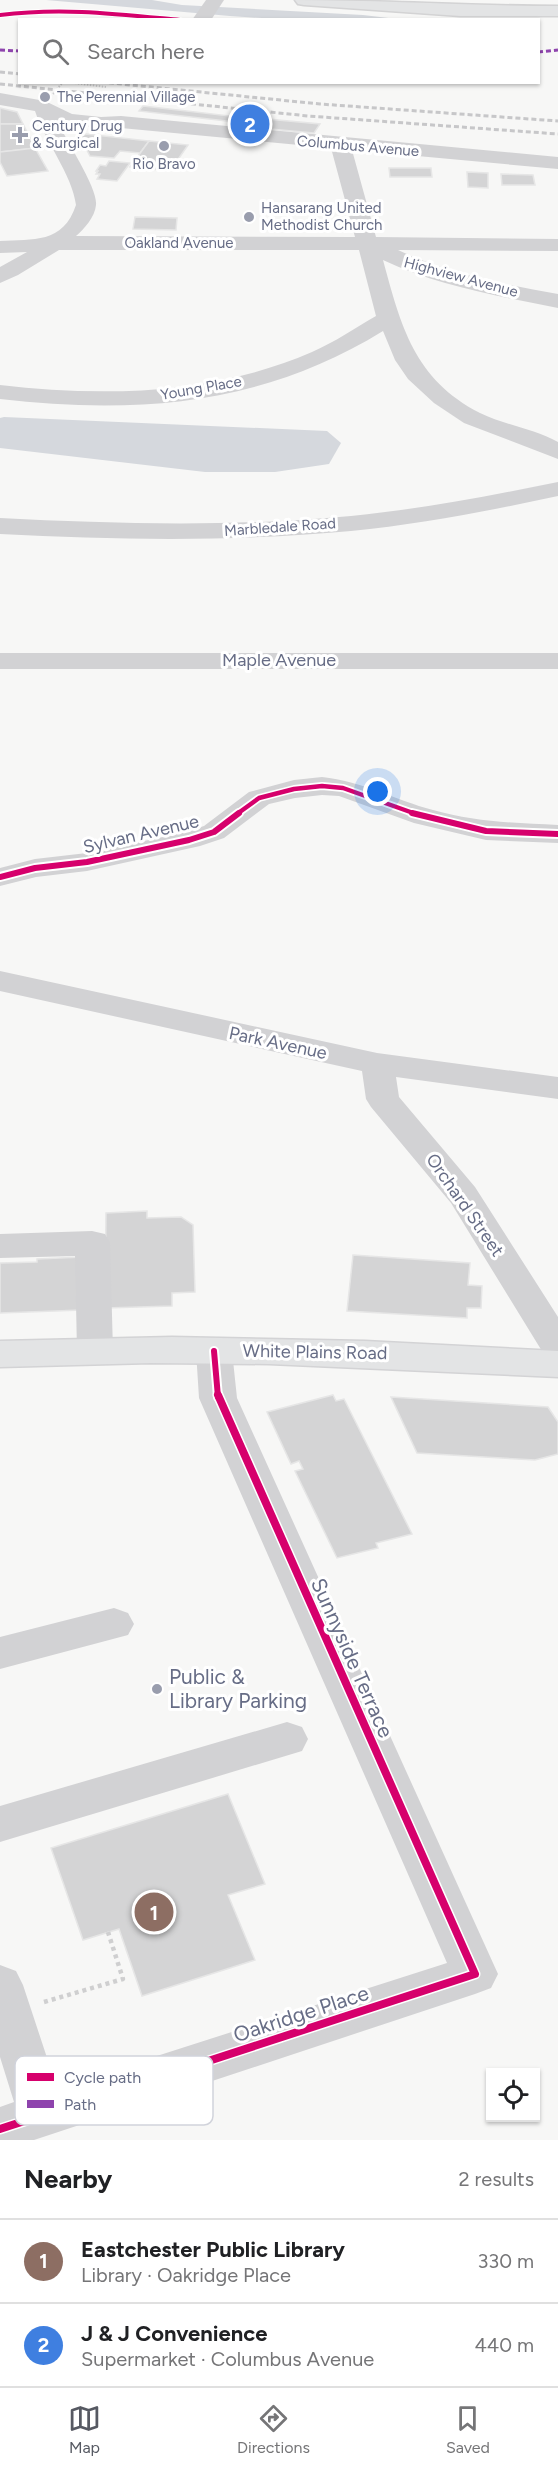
<!DOCTYPE html>
<html lang="en">
<head>
<meta charset="utf-8">
<style>
	body { margin:0; font-family:Figtree,sans-serif; background:#f6f6f6; color:#202124 }
	.controls { position:absolute; right:18px; bottom:18px; display:grid; overflow:hidden; border-radius:0px; box-shadow:0 2px 4px #0004 }
	.controls button { width:54px; height:54px; display:grid; place-items:center; padding:0; border:0; border-bottom:2px solid #e0e0e0; background:#fff; color:#202124; font:30px sans-serif }
	.you { position:absolute; left:378px; top:792px; width:21px; height:21px; margin:-15px; border:4px solid #fff; border-radius:50%; background:#1a73e8; box-shadow:0 0 0 9px #1a73e833 }
	.badge { display:grid; place-items:center; width:39px; height:39px; border-radius:50%; background:#565962; color:#fff; font-size:20px; font-weight:700 }
	.pin { position:absolute; translate:-50% -50%; border:3px solid #fff; box-shadow:0 2px 6px #0006 }
	.list { margin:0; padding:0; list-style:none }
	h2 { display:flex; justify-content:space-between; align-items:center; height:78px; margin:0; padding:0 24px; font-size:26px }
	h2 small { font-size:20px; font-weight:400; color:#757577 }
	.list li { display:grid; grid-template-columns:39px 1fr auto; gap:18px; align-items:center; box-sizing:border-box; height:84px; padding:0 24px; border-top:2px solid #e0e0e0 }
	.list b { display:block; font-size:22px; white-space:nowrap }
	.list p { margin:0; font-size:20px; white-space:nowrap; color:#757577 }
	.list em { font-size:20px; font-style:normal; color:#757577 }
	.icon { flex:none; width:33px; height:33px; fill:none; stroke:currentColor; stroke-width:2; stroke-linecap:round; stroke-linejoin:round }
	.map { position:relative; flex:none; width:558px; height:2140px; overflow:hidden }
	.search { position:absolute; background:#fff; box-shadow:0 2px 4px #0004; left:18px; right:18px; top:18px; height:66px; display:flex; align-items:center; gap:15px; box-sizing:border-box; padding:0 21px; border-radius:0px; color:#757577; font-size:22px }
	.sheet { height:246px; background:#fff }
	nav { display:flex; justify-content:space-around; align-items:center; box-sizing:border-box; height:84px; border-top:2px solid #e0e0e0; background:#fff; font-size:16px; color:#757577 }
	nav a { display:grid; justify-items:center; gap:3px }
	nav .on { color:#565962 }
	.map>svg:first-child { display:block }
</style>
</head>
<body>
<div class="map">
<svg width="558" height="2140" viewBox="0 0 558 2140">
	<rect width="100%" height="100%" fill="#f7f7f6"/>
	<g fill="#d5d8dd">
		<path d="M46,0H152L182,5L363,15L397,19L294,20L230,16Z"/>
		<path d="M4,417L327,431L341,443L329,464L275,472H205L0,448V418Z"/>
	</g>
	<g fill="#d4d4d5" stroke="#e6e6e6" stroke-width="1.5">
		<path d="M143,106L239,117L235,122L139,111Z"/>
		<path d="M0,108L17,112L23,124H0Z"/>
		<path d="M246,117L320,124L314,133L239,126Z"/>
		<path d="M0,124H23L35,148L0,152Z"/>
		<path d="M86,134L149,141L140,153L120,151L114,158L90,156L80,137Z"/>
		<path d="M149,141L188,145L170,171L130,167Z"/>
		<path d="M35,148L48,171L7,176L0,162V152Z"/>
		<path d="M109,161L130,163L117,181L97,179L100,174H96L98,171H96L100,165L106,166Z"/>
		<path d="M389,168H431L432,177H390Z"/>
		<path d="M467,172L488,173V188L468,187Z"/>
		<path d="M501,174L533,175L535,185H502Z"/>
		<path d="M135,217L177,218L176,230L133,229Z"/>
		<path d="M147,1211V1218L181,1217L193,1225L195,1292L172,1293V1306L105,1308L106,1213Z"/>
		<path d="M353,1255L470,1263L468,1285L482,1286L481,1308H467V1318L347,1311Z"/>
		<path d="M83,1257L82,1310L0,1313V1263L37,1262V1259Z"/>
		<path d="M333,1395L336,1401L344,1399L412,1534L376,1543L378,1548L337,1558L295,1471L303,1469L299,1461L291,1464L267,1412Z"/>
		<path d="M391,1397L548,1407L558,1422V1454L535,1460L417,1453Z"/>
		<path d="M228,1794L265,1884L228,1895L255,1960L142,1996L119,1929L83,1940L51,1848Z"/>
	</g>
	<g fill="none" stroke-linecap="round" stroke-linejoin="round">
		<g stroke="#d3d3d5" stroke-width="3">
			<path id="major" d="M172,1337L365,1341L558,1351V1377L269,1364L151,1363L0,1367V1341Z"/>
		</g>
		<g stroke="#d3d3d4" stroke-width="3">
			<path id="highway" d="M295,0C383,0 470,6 558,6V16H460L304,5L298,4Z"/>
		</g>
		<g stroke="#cfcfd0" stroke-width="2" stroke-dasharray="1.5 1.5" stroke-linecap="butt">
			<path d="M66,82L106,87"/>
			<path d="M71,96L109,99"/>
		</g>
		<path stroke="#cfcfd0" stroke-width="4.5" stroke-dasharray="4 4" stroke-linecap="butt" d="M44,2002L123,1979L108,1932"/>
		<g fill="#d2d2d4" fill-rule="evenodd">
			<path d="M206,0H224L211,20H192Z"/>
			<path d="M0,93L45,101L72,114L101,117L121,116L558,157V169L352,150L376,237L558,239V251L398,250C448,274 504,284 558,294V308C499,296 438,286 383,260C401,326 414,379 480,413C505,425 534,429 558,442V459L464,423L434,403L408,379L395,360L383,331C263,405 137,415 0,399V385C105,397 213,395 312,352C335,342 355,328 376,316L359,250H59L18,275L0,283V267L27,252L0,253V241C33,239 63,244 76,205C72,174 45,142 35,111L0,105ZM58,122L101,129L121,128L331,148L355,237L76,236C84,229 95,217 96,205C98,188 66,141 58,122Z"/>
			<path d="M558,482V496C489,511 421,524 351,531C234,542 117,540 0,534V518C117,524 234,527 351,516C421,509 489,496 558,482Z"/>
			<rect x="0" y="653" width="558" height="16"/>
			<path d="M322,777C362,781 395,800 433,810C475,822 515,823 558,825V843L486,840L414,823L339,796L322,795L295,798L269,804L224,838L200,846L87,871L36,877L0,886V868L35,859L87,853L182,833L204,826L249,792L294,780Z"/>
			<path d="M0,971L377,1053L558,1077V1099L396,1077L399,1097L475,1187L558,1317V1360L545,1356L451,1203L371,1107L366,1099L362,1071L0,991Z"/>
			<path d="M92,1231L105,1234L110,1243L113,1351L108,1360L95,1364L82,1360L77,1351L75,1256L0,1258V1234Z"/>
			<path d="M214,1338L227,1342L232,1351L237,1398L498,1974L491,1988L475,1994L34,2140H0V2107L14,2102L0,2057V1965L16,1971L23,1985L57,2088L447,1963L199,1398L196,1351L201,1342Z"/>
			<path d="M114,1608L128,1613L134,1624L128,1635L0,1669V1637Z"/>
			<path d="M287,1722L302,1727L308,1739L302,1751L0,1842V1806Z"/>
		</g>
		<use href="#major" fill="#e3e4e5" fill-rule="evenodd"/>
		<use href="#highway" fill="#e3e4e5" fill-rule="evenodd"/>
		<g stroke="#c7c7c9" stroke-width="3" stroke-dasharray="5 3" stroke-linecap="butt">
			<path d="M0,72L20,74"/>
			<path d="M101,82L320,104L558,121"/>
			<path d="M0,84L308,116L558,134"/>
		</g>
		<path stroke="#cfcfd0" stroke-width="2" stroke-dasharray="1.5 1.5" stroke-linecap="butt" d="M53,94L63,82"/>
		<g stroke="#8e44ad" stroke-width="3" stroke-dasharray="5 3" stroke-linecap="butt">
			<path d="M0,50L20,51"/>
			<path d="M538,52L558,50"/>
		</g>
		<g stroke="#fff" stroke-width="6">
			<path id="cycleway-far3" d="M0,15C62,7 118,14 180,20"/>
		</g>
		<g stroke="#fff" stroke-width="8">
			<path id="cycleway-far2" d="M237,814L259,798L294,789L322,786L343,788L416,814"/>
		</g>
		<g stroke="#fff" stroke-width="10">
			<g id="cycleway-far1">
				<path d="M412,813L486,831L558,834"/>
				<path d="M0,877L35,868L87,862L189,840L214,832L239,813"/>
				<path d="M214,1351L218,1397"/>
			</g>
		</g>
		<g stroke="#fff" stroke-width="11">
			<path id="cycleway" d="M0,2129L475,1974L218,1395"/>
		</g>
		<use href="#cycleway-far3" stroke="#d6006c" stroke-width="4"/>
		<use href="#cycleway-far2" stroke="#d6006c" stroke-width="4.5"/>
		<use href="#cycleway-far1" stroke="#d6006c" stroke-width="6"/>
		<use href="#cycleway" stroke="#d6006c" stroke-width="8"/>
	</g>
	<g fill="#999dad" stroke="#fff" stroke-width="2">
		<circle cx="45" cy="97" r="6"/>
		<path d="M17 126h6v6h6v6h-6v6h-6v-6h-6v-6h6z"/>
		<circle cx="164" cy="146" r="6"/>
		<circle cx="249" cy="217" r="6"/>
		<circle cx="157" cy="1689" r="6"/>
	</g>
	<g text-anchor="middle" stroke-width="6" stroke-linejoin="round" paint-order="stroke">
		<g font-size="15" fill="#676d86" stroke="#fff" text-anchor="start">
			<text x="57" y="102">The Perennial Village</text>
			<text x="32" y="131">Century Drug<tspan x="32" dy="17">&amp; Surgical</tspan></text>
			<text x="164" y="169" text-anchor="middle">Rio Bravo</text>
			<text x="261" y="213">Hansarang United<tspan x="261" dy="17">Methodist Church</tspan></text>
		</g>
		<g font-size="15" fill="#676d86" stroke="#fff">
			<text transform="translate(358 146) rotate(5)" y="5">Columbus Avenue</text>
			<text x="179" y="248">Oakland Avenue</text>
			<text transform="translate(461 277) rotate(15)" y="5">Highview Avenue</text>
			<text transform="translate(201 388) rotate(-10)" y="5">Young Place</text>
			<text transform="translate(280 527) rotate(-4)" y="5">Marbledale Road</text>
		</g>
		<g font-size="18" fill="#676d86" stroke="#fff">
			<text x="279" y="666">Maple Avenue</text>
			<text transform="translate(141 834) rotate(-13)" y="6">Sylvan Avenue</text>
			<text transform="translate(278 1043) rotate(12)" y="6">Park Avenue</text>
			<text transform="translate(465 1205) rotate(55)" y="6">Orchard Street</text>
			<text transform="translate(315 1352) rotate(1)" y="6">White Plains Road</text>
		</g>
		<g font-size="21" fill="#676d86" stroke="#fff">
			<text transform="translate(352 1658) rotate(66)" y="7">Sunnyside Terrace</text>
			<text transform="translate(301 2014) rotate(-18)" y="7">Oakridge Place</text>
		</g>
		<g font-size="21" fill="#676d86" stroke="#fff" text-anchor="start">
			<text x="169" y="1684">Public &amp;<tspan x="169" dy="24">Library Parking</tspan></text>
		</g>
	</g>
	<rect x="15" y="2056" width="198" height="69" rx="9" fill="#fff" stroke="#d1d3db" stroke-width="1.5"/>
	<rect x="27" y="2073" width="27" height="8" fill="#d6006c"/>
	<rect x="27" y="2100" width="27" height="8" fill="#8e44ad"/>
	<g font-size="16" fill="#676d86">
		<text x="64" y="2083">Cycle path</text>
		<text x="64" y="2110">Path</text>
	</g>
</svg>
<div class="controls">
<button><svg class="icon" aria-label="locate" viewBox="0 0 24 24"><circle cx="12" cy="12" r="6"/><path d="M12 2v4M12 18v4M2 12h4M18 12h4"/></svg></button>
</div>
<div class="you"></div>
<div class="pin badge" style="left:154px;top:1912px;background:#8d6e63">1</div>
<div class="pin badge" style="left:250px;top:124px;background:#3f7fe0">2</div>
<div class="search"><svg class="icon" aria-label="search" viewBox="0 0 24 24"><circle cx="10" cy="10" r="6"/><path d="M15 15l6 6"/></svg>Search here</div>
</div>
<section class="sheet">
<h2>Nearby<small>2 results</small></h2>
<ul class="list">
<li><span class="badge" style="background:#8d6e63">1</span><div><b>Eastchester Public Library</b><p>Library · Oakridge Place</p></div><em>330 m</em></li>
<li><span class="badge" style="background:#3f7fe0">2</span><div><b>J &amp; J Convenience</b><p>Supermarket · Columbus Avenue</p></div><em>440 m</em></li>
</ul>
</section>
<nav>
<a class="on"><svg class="icon" aria-label="map" viewBox="0 0 24 24"><path d="M3 6l6-2 6 2 6-2v14l-6 2-6-2-6 2zM9 4v14M15 6v14"/></svg>Map</a>
<a><svg class="icon" aria-label="directions" viewBox="0 0 24 24"><path d="M12 3l9 9-9 9-9-9zM9 14v-3h6M13 9l2 2-2 2"/></svg>Directions</a>
<a><svg class="icon" aria-label="saved" viewBox="0 0 24 24"><path d="M7 4h10v16l-5-4-5 4z"/></svg>Saved</a>
</nav>
</body>
</html>
